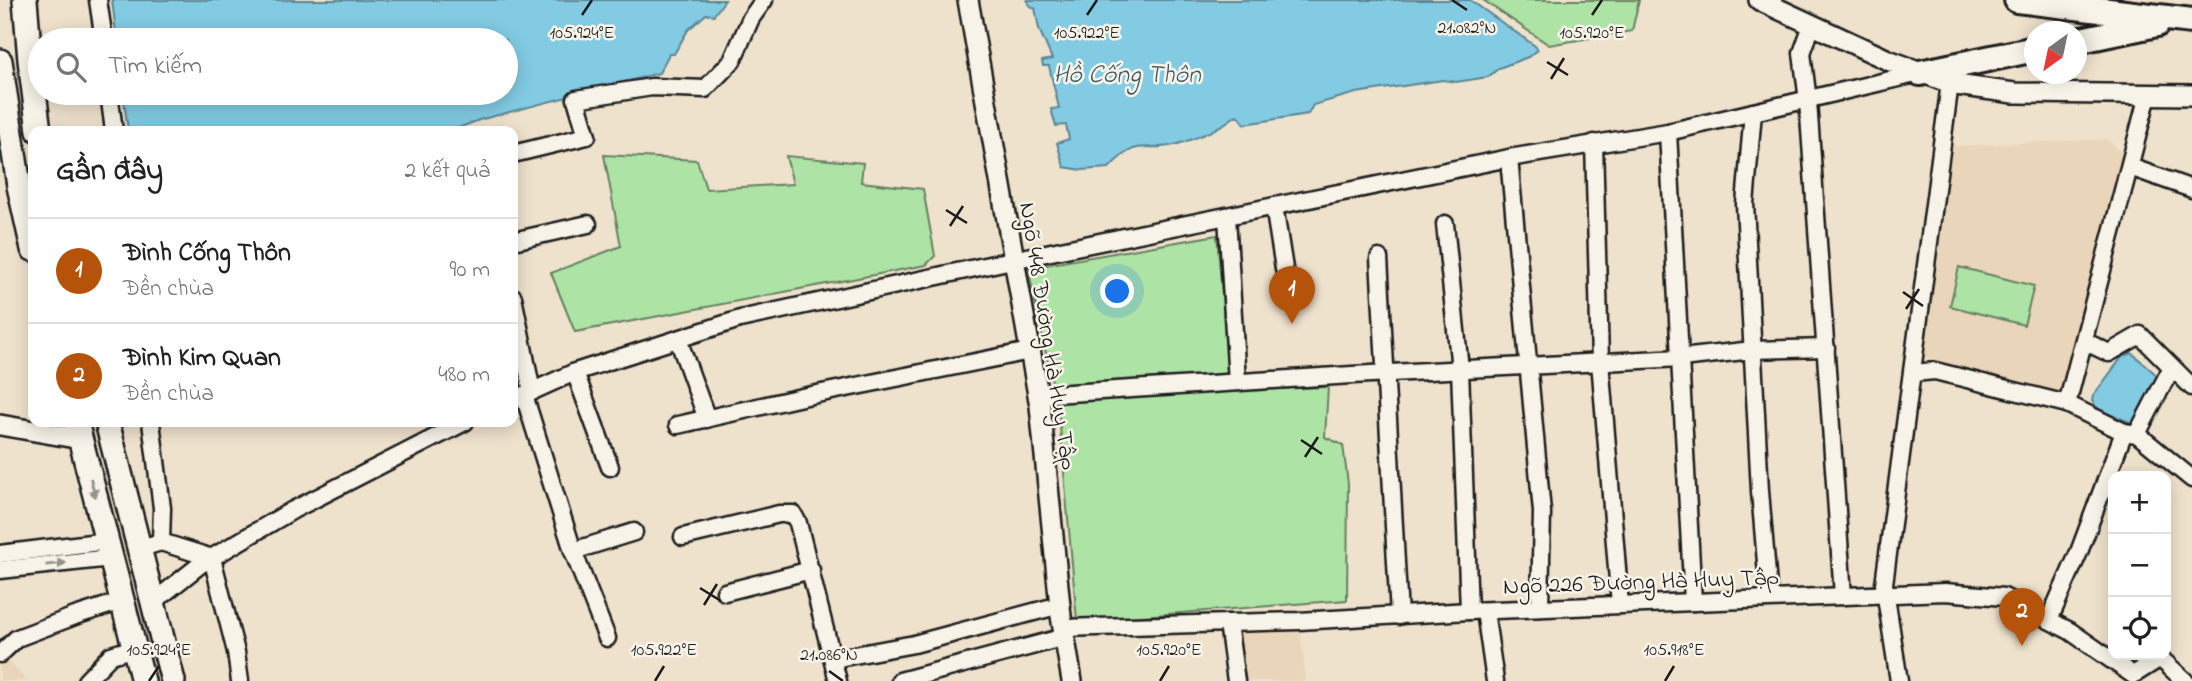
<!DOCTYPE html>
<html lang="vi">
<head>
<meta charset="utf-8">
<style>
	body { margin:0; font-family:"Indie Flower",sans-serif; background:#f2f2f2; color:#222 }
	.controls { position:absolute; right:21px; bottom:21px; display:grid; overflow:hidden; border-radius:14px; box-shadow:0 4px 18px #0003 }
	.controls button { width:63px; height:63px; display:grid; place-items:center; padding:0; border:0; border-bottom:2px solid #e0e0e0; background:#fff; color:#222; font:35px sans-serif }
	.compass { position:absolute; left:2024px; top:21px; width:63px; height:63px; border-radius:50%; background:#fff; box-shadow:0 4px 18px #0003; rotate:213deg }
	.you { position:absolute; left:1118px; top:292px; width:24px; height:24px; margin:-18px; border:5px solid #fff; border-radius:50%; background:#1a73e8; box-shadow:0 0 0 10px #1a73e833 }
	.badge { display:grid; place-items:center; width:46px; height:46px; border-radius:50%; background:#b45309; color:#fff; font-size:23px; font-weight:700 }
	.pin { position:absolute; translate:-50% -58px; filter:drop-shadow(0 2px 4px #0008) }
	.pin::after { content:''; position:absolute; top:37px; width:24px; height:21px; background:inherit; clip-path:polygon(0 0,100% 0,50% 100%) }
	.list { margin:0; padding:0; list-style:none }
	h2 { display:flex; justify-content:space-between; align-items:center; height:91px; margin:0; padding:0 28px; font-size:30px }
	h2 small { font-size:23px; font-weight:400; color:#767676 }
	.list li { display:grid; grid-template-columns:46px 1fr auto; gap:21px; align-items:center; box-sizing:border-box; height:105px; padding:0 28px; border-top:2px solid #e0e0e0 }
	.list b { display:block; font-size:26px; white-space:nowrap }
	.list p { margin:0; font-size:23px; white-space:nowrap; color:#767676 }
	.list em { font-size:23px; font-style:normal; color:#767676 }
	.icon { flex:none; width:38px; height:38px; fill:none; stroke:currentColor; stroke-width:2; stroke-linecap:round; stroke-linejoin:round }
	.map { position:relative; flex:none; width:2192px; height:681px; overflow:hidden }
	.search { position:absolute; background:#fff; box-shadow:0 4px 18px #0003; left:28px; top:28px; width:490px; height:77px; display:flex; align-items:center; gap:18px; box-sizing:border-box; padding:0 24px; border-radius:38px; color:#767676; font-size:26px }
	.panel { position:absolute; background:#fff; box-shadow:0 4px 18px #0003; left:28px; top:126px; width:490px; height:301px; border-radius:14px }
	.map>svg:first-child { display:block }
</style>
</head>
<body>
<div class="map">
<svg width="2192" height="681" viewBox="0 0 2192 681">
	<rect width="100%" height="100%" fill="#efe2cd"/>
	<filter id="ink" filterUnits="userSpaceOnUse"><feTurbulence type="fractalNoise" baseFrequency=".0143" numOctaves="2"/><feDisplacementMap in="SourceGraphic" scale="14" xChannelSelector="R" yChannelSelector="G"/><feConvolveMatrix kernelMatrix="1 2 1 2 8 2 1 2 1" color-interpolation-filters="sRGB"/></filter>
	<g filter="url(#ink)">
		<g fill="#e9d6ba">
			<path d="M2107,139L2125,156L2066,394L1923,357L1949,146Z"/>
			<path d="M1231,627H1300L1306,681H1240Z"/>
			<path d="M5,657L27,681H0V661Z"/>
		</g>
		<g fill="#aee3a6" stroke="#658061" stroke-width="2">
			<path d="M1483,0H1639L1632,31L1549,45Z"/>
			<path d="M604,155L697,160L706,189L793,184L786,156L863,163L861,182L923,189L935,256L926,265L575,332L551,273L621,246Z"/>
			<path d="M1217,235L1230,390L1328,387L1325,437L1343,445L1348,484L1347,600L1077,621L1059,415L1028,268Z"/>
			<path d="M1959,267L2034,286L2024,325L1950,306Z"/>
		</g>
		<g fill="#82cbe3" stroke="#598593" stroke-width="2">
			<path d="M112,0H725L714,15L706,14L688,30L674,54H669L659,73L479,120L451,131H128L123,93H506V40H117Z"/>
			<path d="M1027,0H1470L1535,46L1538,50L1528,57L1499,68L1488,77L1456,82L1443,80L1356,93L1313,105L1308,114L1245,124L1237,115C1220,128 1198,138 1178,144C1143,154 1140,135 1109,168L1082,170L1064,167L1057,143L1069,139L1066,125L1056,126L1051,109L1059,108L1049,66H1043L1042,61L1052,59L1039,29L1035,8L1030,6Z"/>
			<path d="M2132,353L2160,378L2136,420L2133,423L2100,411L2092,401L2093,396L2122,357Z"/>
		</g>
		<g fill="none" stroke-linecap="round" stroke-linejoin="round">
			<g stroke="#1c1c1c" stroke-width="21">
				<g id="minor">
					<path d="M98,0L104,40"/>
					<path d="M1812,25L1802,53L1808,101L1843,596"/>
					<path d="M109,93L114,131"/>
					<path d="M1753,112L1745,204L1760,491L1769,598"/>
					<path d="M1668,132L1693,602"/>
					<path d="M1594,143L1600,361L1620,605"/>
					<path d="M513,154L587,136L576,99L652,87L705,89L732,61L751,18L764,0"/>
					<path d="M1509,158L1542,512L1540,608"/>
					<path d="M2130,167L2192,189"/>
					<path d="M1274,206L1287,287"/>
					<path d="M1227,216L1237,382"/>
					<path d="M1445,224L1460,369L1469,611"/>
					<path d="M513,241L588,224"/>
					<path d="M1379,258L1399,616"/>
					<path d="M513,297L532,392"/>
					<path d="M678,339L707,419"/>
					<path d="M2084,341L2109,353L2140,335L2192,387"/>
					<path d="M575,372L610,467"/>
					<path d="M1913,373L1935,371L2067,404L2124,432L2137,434L2192,479"/>
					<path d="M524,395L573,551L607,638"/>
					<path d="M1038,395L1352,375L1681,358L1753,350L1826,348"/>
					<path d="M513,400L575,372L740,319L1012,260L1509,158L1668,132L1920,73"/>
					<path d="M2067,404L2148,95"/>
					<path d="M151,422L162,508L161,542L151,545"/>
					<path d="M678,425L802,397L1030,351"/>
					<path d="M2137,434L2172,367"/>
					<path d="M683,537L779,514H793L798,523L838,681"/>
					<path d="M161,542L212,558L236,652L240,681"/>
					<path d="M573,551L634,532"/>
					<path d="M0,554L107,541"/>
					<path d="M0,570L111,558"/>
					<path d="M725,592L811,570"/>
					<path d="M152,603L201,564L293,510L465,422"/>
					<path d="M1485,611L1495,681"/>
					<path d="M2049,620L2079,552L2124,432"/>
					<path d="M1228,623L1236,681"/>
					<path d="M1063,628L1299,621L1469,611L1945,592L2004,597L2070,631L2133,675L2160,658L2185,681"/>
					<path d="M0,654L17,638L75,616L122,601"/>
					<path d="M833,659L914,644L1060,605"/>
					<path d="M86,681L111,655L134,648"/>
					<path d="M900,681L1065,637"/>
					<path d="M1899,681L1884,584L1950,83"/>
				</g>
			</g>
			<g stroke="#1c1c1c" stroke-width="24">
				<g id="tertiary">
					<path d="M968,0L1040,406L1061,616L1072,681"/>
					<path d="M1759,0L1888,60L1956,85L2014,93L2192,95"/>
					<path d="M0,425L81,439"/>
				</g>
			</g>
			<g stroke="#1c1c1c" stroke-width="28">
				<g id="secondary">
					<path d="M25,0L30,60L39,131"/>
					<path d="M0,61L19,186L33,249"/>
					<path d="M76,422L143,681"/>
					<path d="M107,422L173,681"/>
				</g>
			</g>
			<g stroke="#1c1c1c" stroke-width="30">
				<g id="primary">
					<path d="M2017,0L2192,21"/>
					<path d="M2076,41L2157,24"/>
					<path d="M1920,73L2035,49"/>
				</g>
			</g>
			<use href="#minor" stroke="#f7f3e8" stroke-width="16"/>
			<use href="#tertiary" stroke="#f7f3e8" stroke-width="19"/>
			<use href="#secondary" stroke="#f7f3e8" stroke-width="23"/>
			<use href="#primary" stroke="#f7f3e8" stroke-width="24"/>
		</g>
		<defs><path id="oneway-solid" d="M-6-.8H1V-3.2L6.5 0L1 3.2V.8H-6Z" transform="scale(1.75)"/></defs>
		<g fill="#94928c">
			<use href="#oneway-solid" transform="translate(93 488) rotate(76)"/>
			<use href="#oneway-solid" transform="translate(56 564) rotate(-6)"/>
		</g>
	</g>
	<path fill="none" stroke="#1c1c1c" stroke-width="2.5" d="M1452,0L1467,10M582,15L592,0M1087,15L1097,0M1592,15L1602,0M1547,62L1568,75M1551,79L1564,58M946,210L967,223M950,226L963,206M1903,292L1923,306M1906,309L1919,289M1301,440L1322,454M1305,457L1318,437M700,588L721,601M704,605L717,584M829,671L843,681M149,681L159,666M655,681L664,666M1160,681L1169,666M1665,681L1674,666"/>
	<g text-anchor="middle" stroke-width="5" stroke-linejoin="round" paint-order="stroke">
		<g font-size="24" fill="#1c1c1c" stroke="#f7f3e8">
			<text transform="translate(1049 336) rotate(81)" y="8">Ngõ 448 Đường Hà Huy Tập</text>
			<text transform="translate(1641 581) rotate(-2)" y="8">Ngõ 226 Đường Hà Huy Tập</text>
		</g>
		<g font-size="26" font-style="italic" fill="#405962" stroke="#f7f3e8">
			<text x="1127" y="82">Hồ Cống Thôn</text>
		</g>
	</g>
	<g font-size="18" text-anchor="middle" fill="#1c1c1c" stroke="#f7f3e8" stroke-width="5" stroke-linejoin="round" paint-order="stroke">
		<text x="1467" y="33">21.082°N</text>
		<text x="582" y="38">105.924°E</text>
		<text x="1087" y="38">105.922°E</text>
		<text x="1592" y="38">105.920°E</text>
		<text x="159" y="655">105.924°E</text>
		<text x="664" y="655">105.922°E</text>
		<text x="1169" y="655">105.920°E</text>
		<text x="1674" y="655">105.918°E</text>
		<text x="829" y="660">21.086°N</text>
	</g>
</svg>
<div class="controls">
<button>+</button>
<button>−</button>
<button><svg class="icon" aria-label="locate" viewBox="0 0 24 24"><circle cx="12" cy="12" r="6"/><path d="M12 2v4M12 18v4M2 12h4M18 12h4"/></svg></button>
</div>
<svg class="compass" viewBox="-18 -18 36 36"><path d="M0-13l5 13h-10z" fill="#e53935"/><path d="M0 13l5-13h-10z" fill="#767676"/></svg>
<div class="you"></div>
<div class="pin badge" style="left:1292px;top:324px">1</div>
<div class="pin badge" style="left:2022px;top:646px">2</div>
<div class="search"><svg class="icon" aria-label="search" viewBox="0 0 24 24"><circle cx="10" cy="10" r="6"/><path d="M15 15l6 6"/></svg>Tìm kiếm</div>
<section class="panel">
<h2>Gần đây<small>2 kết quả</small></h2>
<ul class="list">
<li><span class="badge">1</span><div><b>Đình Cống Thôn</b><p>Đền chùa</p></div><em>90 m</em></li>
<li><span class="badge">2</span><div><b>Đình Kim Quan</b><p>Đền chùa</p></div><em>480 m</em></li>
</ul>
</section>
</div>
</body>
</html>
